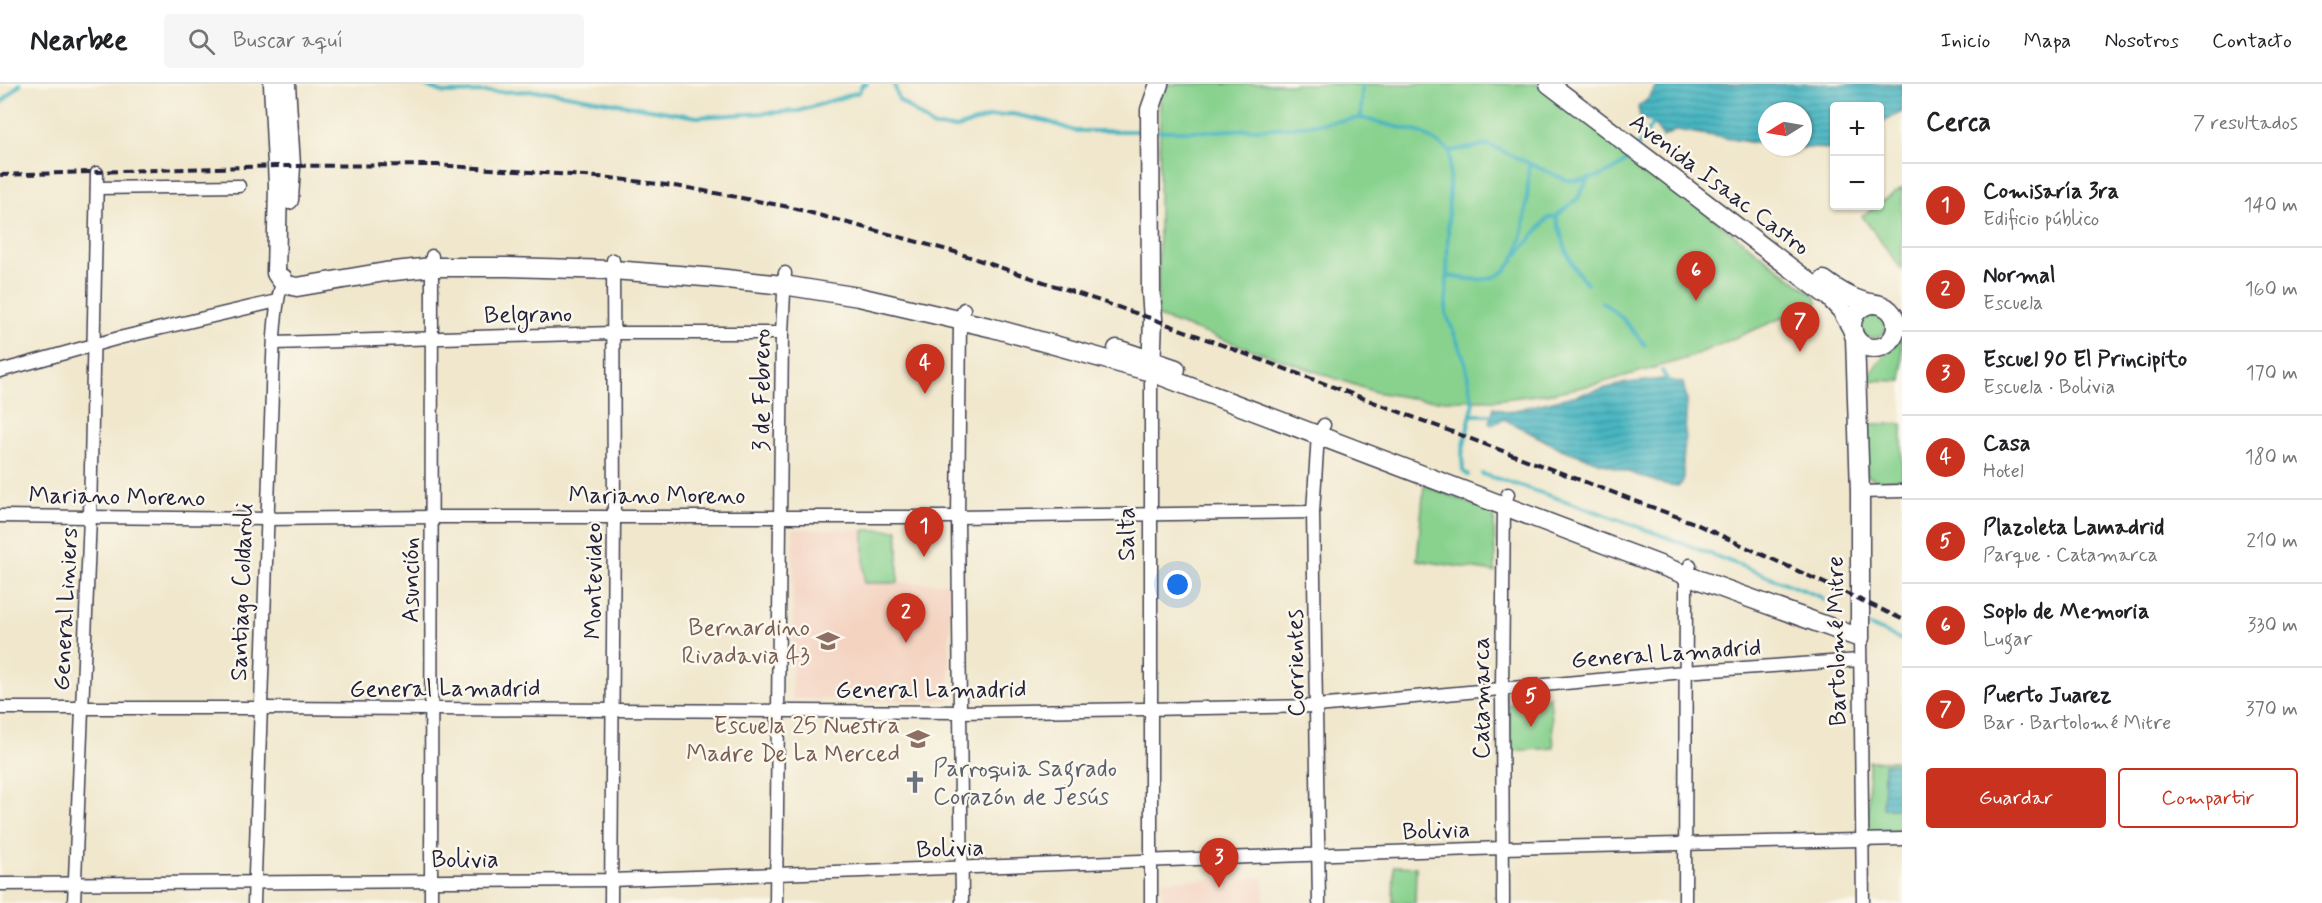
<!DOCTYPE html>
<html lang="es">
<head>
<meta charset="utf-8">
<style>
	body { margin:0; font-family:Mynerve,sans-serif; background:#f6f6f6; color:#202124 }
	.controls { position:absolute; right:18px; top:18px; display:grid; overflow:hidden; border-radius:6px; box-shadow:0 2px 4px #0004 }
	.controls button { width:54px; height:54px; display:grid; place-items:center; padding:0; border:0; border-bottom:2px solid #e0e0e0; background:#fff; color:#202124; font:30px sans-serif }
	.compass { position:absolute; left:1758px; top:18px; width:54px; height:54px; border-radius:50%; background:#fff; box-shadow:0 2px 4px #0004; rotate:259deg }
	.you { position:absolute; left:1178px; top:501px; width:21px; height:21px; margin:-15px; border:4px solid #fff; border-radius:50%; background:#1a73e8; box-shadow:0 0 0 9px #1a73e833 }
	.badge { display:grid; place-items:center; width:39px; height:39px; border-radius:50%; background:#c8321e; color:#fff; font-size:20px; font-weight:700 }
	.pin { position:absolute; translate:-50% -50px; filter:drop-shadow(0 2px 3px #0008) }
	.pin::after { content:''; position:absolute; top:32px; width:21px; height:18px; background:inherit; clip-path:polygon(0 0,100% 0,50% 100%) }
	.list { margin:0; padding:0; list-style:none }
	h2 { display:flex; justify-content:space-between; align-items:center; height:78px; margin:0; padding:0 24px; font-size:26px }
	h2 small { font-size:20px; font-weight:400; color:#757577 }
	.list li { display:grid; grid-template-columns:39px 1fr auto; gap:18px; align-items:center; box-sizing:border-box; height:84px; padding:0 24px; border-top:2px solid #e0e0e0 }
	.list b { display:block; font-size:22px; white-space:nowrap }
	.list p { margin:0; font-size:20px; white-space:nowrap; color:#757577 }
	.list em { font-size:20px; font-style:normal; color:#757577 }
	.actions { display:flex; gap:12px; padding:18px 24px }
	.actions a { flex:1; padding:14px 0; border:2px solid #c8321e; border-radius:6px; text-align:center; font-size:21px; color:#c8321e }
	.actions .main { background:#c8321e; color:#fff }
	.icon { flex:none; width:33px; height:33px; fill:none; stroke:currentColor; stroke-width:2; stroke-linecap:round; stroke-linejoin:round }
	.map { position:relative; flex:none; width:1902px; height:819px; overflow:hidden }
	header { display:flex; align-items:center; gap:36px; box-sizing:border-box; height:84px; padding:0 30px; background:#fff; border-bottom:2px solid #e0e0e0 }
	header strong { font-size:28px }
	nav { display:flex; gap:33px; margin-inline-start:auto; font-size:21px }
	.search { width:420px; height:54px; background:#f6f6f6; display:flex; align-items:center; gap:15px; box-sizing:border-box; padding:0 21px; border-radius:6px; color:#757577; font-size:22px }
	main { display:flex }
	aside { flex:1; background:#fff }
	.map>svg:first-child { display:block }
</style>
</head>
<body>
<header>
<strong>Nearbee</strong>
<div class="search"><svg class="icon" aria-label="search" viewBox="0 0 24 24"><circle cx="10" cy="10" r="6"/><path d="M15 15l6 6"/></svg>Buscar aquí</div>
<nav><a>Inicio</a><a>Mapa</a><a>Nosotros</a><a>Contacto</a></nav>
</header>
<main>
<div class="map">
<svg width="1902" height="819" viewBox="0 0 1902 819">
	<defs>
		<pattern id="water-rules" width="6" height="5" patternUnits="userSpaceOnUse" patternTransform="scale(1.5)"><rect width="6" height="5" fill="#46b5c1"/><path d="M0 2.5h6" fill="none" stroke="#3a939e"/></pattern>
	</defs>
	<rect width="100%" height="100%" fill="#fbf7ec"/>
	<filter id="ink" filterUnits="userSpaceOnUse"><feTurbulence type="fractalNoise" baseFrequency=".0167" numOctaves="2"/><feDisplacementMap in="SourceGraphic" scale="12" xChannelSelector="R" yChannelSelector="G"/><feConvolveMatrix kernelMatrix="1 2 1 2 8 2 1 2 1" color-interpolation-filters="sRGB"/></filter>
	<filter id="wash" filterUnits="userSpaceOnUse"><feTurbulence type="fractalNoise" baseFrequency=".008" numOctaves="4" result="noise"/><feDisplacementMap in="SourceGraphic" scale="24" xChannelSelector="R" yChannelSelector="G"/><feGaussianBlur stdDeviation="1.35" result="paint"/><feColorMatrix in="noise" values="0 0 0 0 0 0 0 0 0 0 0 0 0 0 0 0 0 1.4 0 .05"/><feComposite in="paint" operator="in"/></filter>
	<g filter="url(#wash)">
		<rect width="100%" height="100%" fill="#f0e7cc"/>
		<g fill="#f4d3c1">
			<path d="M793,445L864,446V499H950L949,617L792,615Z"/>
			<path d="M1264,794V819H1163L1162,797Z"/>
		</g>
		<g fill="#88d28e" stroke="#557a64" stroke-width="1.5">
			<path d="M1167,0H1537L1816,213L1817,219L1688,274L1597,300L1552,309L1495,316H1423L1375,308L1158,233L1160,17Z"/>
			<path d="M1902,104V186L1862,132Z"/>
			<circle cx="1872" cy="239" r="15"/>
			<path d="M1902,254V297L1867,296L1878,278Z"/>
			<path d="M1867,340H1902V396H1875L1867,391Z"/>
			<path d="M1424,401L1494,429L1495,488L1417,476Z"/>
			<rect x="864" y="446" width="34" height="53"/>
			<path d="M1550,612L1554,664L1512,667L1508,622L1517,615Z"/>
			<path d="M1869,677H1902V747H1870L1868,744Z"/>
			<path d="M1394,782L1416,783L1415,819H1393Z"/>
		</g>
		<g fill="url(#water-rules)" stroke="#346c7e" stroke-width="1.5">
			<path d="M1657,0H1902V28L1880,40V22H1834V63L1832,65L1782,63H1803V27H1767V61L1677,46L1663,53L1653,39L1640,33L1638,23L1649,14Z"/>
			<path d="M1663,295L1683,299L1687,316L1683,381C1685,389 1686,398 1678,402L1663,400L1561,365L1504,335L1492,341L1489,339L1494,323L1507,328L1627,299Z"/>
			<path d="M1884,680H1899V724H1883Z"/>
		</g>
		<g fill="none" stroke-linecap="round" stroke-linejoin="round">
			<g stroke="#46b5c1" stroke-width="4">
				<path d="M420,0L444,9L543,7L697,33L799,27L859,8L862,1L867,0"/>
				<path d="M894,0L899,16L934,43L957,44L989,33L1012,30L1046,37L1075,47H1144"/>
				<path d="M0,20L20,0"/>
				<path d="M1361,34L1362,0"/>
				<path d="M1155,47H1215L1292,43L1361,34L1422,49L1450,67L1489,61L1566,96C1587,99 1620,88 1632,70"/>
				<path d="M1638,62L1653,39L1657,38"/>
				<path d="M1518,170L1548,134L1556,132"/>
				<path d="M1447,192L1450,67"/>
				<path d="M1587,199C1569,183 1562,155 1556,132L1578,114L1588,95"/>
				<path d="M1602,218L1622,234L1645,261"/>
				<path d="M1662,287L1670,300"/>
				<path d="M1472,331H1495"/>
				<path d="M1482,390C1597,425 1709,469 1821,513L1823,516"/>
				<path d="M1468,391L1463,387L1462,370L1473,321L1465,277L1446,229L1447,192C1464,194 1487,200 1502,189C1528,171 1527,109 1529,79"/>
				<path d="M1870,542L1902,556"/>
			</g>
		</g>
	</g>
	<g filter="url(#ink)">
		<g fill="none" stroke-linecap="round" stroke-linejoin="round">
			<g stroke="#414051" stroke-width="15">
				<g id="street">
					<path d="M97,104L239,102"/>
					<path d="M275,259L612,249H782"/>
					<path d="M0,287L119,254L277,217"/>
					<path d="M1860,408L1902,407"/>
					<path d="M0,432L267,435L431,433H958L1313,428"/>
					<path d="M1860,554L1863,819"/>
					<path d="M0,624H261L960,628L1317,622L1684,588L1860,576"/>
					<path d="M0,800L611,796L1503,764L1902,755"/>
					<path d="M74,819L90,433L97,89"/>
					<path d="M254,819C259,658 264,497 271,336C273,302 271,219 285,192"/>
					<path d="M431,819L432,172"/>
					<path d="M611,819L614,433L613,176"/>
					<path d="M776,819L782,249L785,189"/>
					<path d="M962,819L958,433L960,237L964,225"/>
					<path d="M1151,819V288"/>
					<path d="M1319,819L1313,428L1318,350L1324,341"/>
					<path d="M1503,819L1502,604L1504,421L1508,410"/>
					<path d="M1685,819L1686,491L1690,481"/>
				</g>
			</g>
			<g stroke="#414051" stroke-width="21">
				<g id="secondary">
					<path d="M273,0L278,101L276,189C282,199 286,201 297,203L385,188L432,183H507L613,186L717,194L783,201L859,213L993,244L1151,288L1686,491L1860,554V408L1855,253"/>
					<path d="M286,0L291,82L289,116"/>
					<path d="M1549,0L1829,213L1842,227L1853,247"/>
					<path d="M1824,196C1840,208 1855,217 1875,220"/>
					<circle cx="1874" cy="242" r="22"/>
					<path d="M1117,265L1176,285"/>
					<path d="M1151,287L1153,235L1151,207L1150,26L1159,0"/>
				</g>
			</g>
			<use href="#street" stroke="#fff" stroke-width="12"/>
			<use href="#secondary" stroke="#fff" stroke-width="18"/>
			<path stroke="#22223b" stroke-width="4" stroke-dasharray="9 4.5" stroke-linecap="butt" d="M0,91L277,82L437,81L611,94L689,104L789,123L955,168L1153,235L1694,439L1902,535"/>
		</g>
	</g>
	<defs>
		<g id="school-bare" transform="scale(1.8)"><path d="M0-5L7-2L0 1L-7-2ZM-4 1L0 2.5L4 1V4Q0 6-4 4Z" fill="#8d6e63" stroke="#fbf7ec" stroke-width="2.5" paint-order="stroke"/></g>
		<g id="church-bare" transform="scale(1.8)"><path d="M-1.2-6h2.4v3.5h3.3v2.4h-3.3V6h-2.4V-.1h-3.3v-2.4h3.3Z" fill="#6b7280" stroke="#fbf7ec" stroke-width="2.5" paint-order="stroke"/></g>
	</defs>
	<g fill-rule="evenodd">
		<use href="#school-bare" x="828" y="557"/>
		<use href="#school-bare" x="918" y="655"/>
		<use href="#church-bare" x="915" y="698"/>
	</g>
	<g text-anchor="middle" stroke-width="5" stroke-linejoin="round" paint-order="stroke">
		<g font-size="24" fill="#22223b" stroke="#fbf7ec">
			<text transform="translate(1720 100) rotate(37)" y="8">Avenida Isaac Castro</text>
			<text transform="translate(528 230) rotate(-1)" y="8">Belgrano</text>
			<text transform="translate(761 306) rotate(-90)" y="8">3 de Febrero</text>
			<text x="657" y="419">Mariano Moreno</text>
			<text transform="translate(117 412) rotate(1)" y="8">Mariano Moreno</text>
			<text transform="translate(1126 450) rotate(-90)" y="8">Salta</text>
			<text transform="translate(410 496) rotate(-90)" y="8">Asunción</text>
			<text transform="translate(593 497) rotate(-90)" y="8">Montevideo</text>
			<text transform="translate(241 508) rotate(-88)" y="8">Santiago Coldaroli</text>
			<text transform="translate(65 525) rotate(-87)" y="8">General Liniers</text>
			<text transform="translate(1836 557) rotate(-91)" y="8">Bartolomé Mitre</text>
			<text transform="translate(1666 569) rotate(-4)" y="8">General Lamadrid</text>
			<text transform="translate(1295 579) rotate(-91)" y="8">Corrientes</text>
			<text x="445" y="612">General Lamadrid</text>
			<text x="931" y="613">General Lamadrid</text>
			<text transform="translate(1481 614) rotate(-90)" y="8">Catamarca</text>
			<text transform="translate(1436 746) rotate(-2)" y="8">Bolivia</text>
			<text transform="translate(950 764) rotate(-2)" y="8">Bolivia</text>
			<text x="465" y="783">Bolivia</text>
		</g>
		<g font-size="24" fill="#785e54" stroke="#fbf7ec" text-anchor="end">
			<text x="810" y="551">Bernardino<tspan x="810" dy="28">Rivadavia 43</tspan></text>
			<text x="900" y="649">Escuela 25 Nuestra<tspan x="900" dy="28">Madre De La Merced</tspan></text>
		</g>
		<g font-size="24" fill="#5b616d" stroke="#fbf7ec" text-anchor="start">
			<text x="933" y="692">Parroquia Sagrado<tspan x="933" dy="28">Corazón de Jesús</tspan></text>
		</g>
	</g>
</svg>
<div class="controls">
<button>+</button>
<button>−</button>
</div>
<svg class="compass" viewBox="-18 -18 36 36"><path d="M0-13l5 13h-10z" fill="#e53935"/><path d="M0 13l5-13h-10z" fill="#757577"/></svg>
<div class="you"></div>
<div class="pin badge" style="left:924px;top:473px">1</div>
<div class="pin badge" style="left:906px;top:559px">2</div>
<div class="pin badge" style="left:1219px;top:804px">3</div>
<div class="pin badge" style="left:925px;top:310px">4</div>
<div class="pin badge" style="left:1531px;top:643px">5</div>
<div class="pin badge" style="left:1696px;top:217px">6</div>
<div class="pin badge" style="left:1800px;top:268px">7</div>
</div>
<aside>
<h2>Cerca<small>7 resultados</small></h2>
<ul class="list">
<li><span class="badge">1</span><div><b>Comisaría 3ra</b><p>Edificio público</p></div><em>140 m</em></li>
<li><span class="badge">2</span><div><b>Normal</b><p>Escuela</p></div><em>160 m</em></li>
<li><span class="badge">3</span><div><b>Escuel 90 El Principito</b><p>Escuela · Bolivia</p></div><em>170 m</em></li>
<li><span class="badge">4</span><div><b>Casa</b><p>Hotel</p></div><em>180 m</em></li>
<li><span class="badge">5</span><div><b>Plazoleta Lamadrid</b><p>Parque · Catamarca</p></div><em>210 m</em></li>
<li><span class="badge">6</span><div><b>Soplo de Memoria</b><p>Lugar</p></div><em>330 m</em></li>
<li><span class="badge">7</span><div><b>Puerto Juarez</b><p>Bar · Bartolomé Mitre</p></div><em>370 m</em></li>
</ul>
<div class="actions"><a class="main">Guardar</a><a>Compartir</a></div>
</aside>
</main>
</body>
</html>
